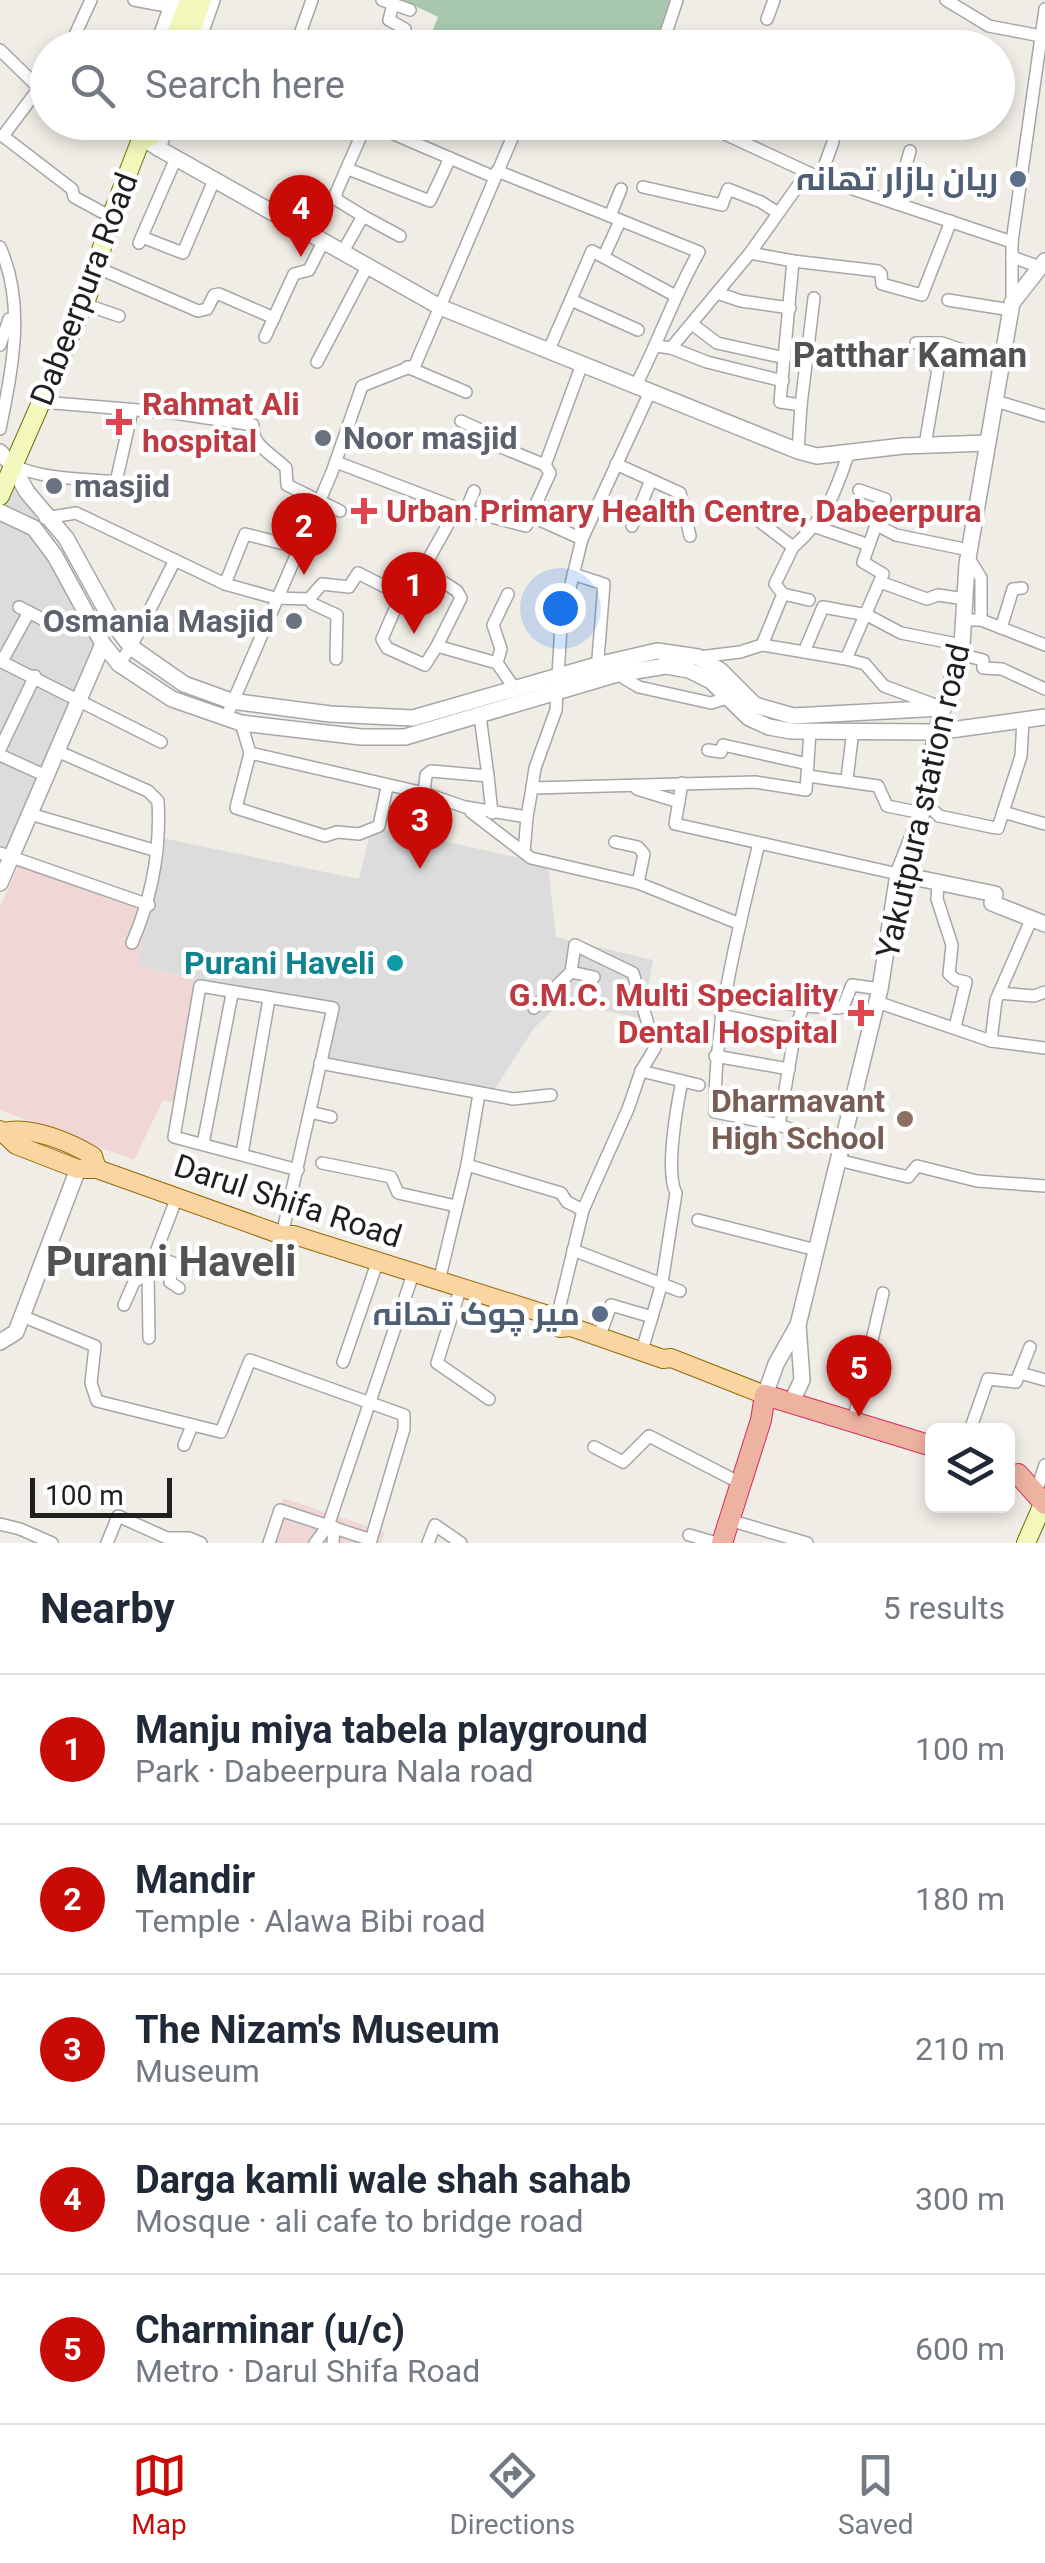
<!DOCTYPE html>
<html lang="en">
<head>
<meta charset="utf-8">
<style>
	body { margin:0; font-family:Roboto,Cairo,sans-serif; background:#f2f2f3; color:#1f2937 }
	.controls { position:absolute; right:30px; bottom:30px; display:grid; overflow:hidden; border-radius:15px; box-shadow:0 5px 15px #0003 }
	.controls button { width:90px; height:90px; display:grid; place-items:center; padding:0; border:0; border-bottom:2px solid #e0e1e3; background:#fff; color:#1f2937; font:50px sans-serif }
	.scale { position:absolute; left:30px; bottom:25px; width:142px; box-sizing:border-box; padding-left:10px; border:5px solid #1f1f1f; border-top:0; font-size:28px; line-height:35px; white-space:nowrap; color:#1f1f1f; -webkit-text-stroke:8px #fff; paint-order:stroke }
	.you { position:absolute; left:560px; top:608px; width:35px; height:35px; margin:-25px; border:8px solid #fff; border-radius:50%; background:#1a73e8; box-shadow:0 0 0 15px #1a73e833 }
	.badge { display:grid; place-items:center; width:65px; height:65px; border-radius:50%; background:#c80b06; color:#fff; font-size:32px; font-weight:700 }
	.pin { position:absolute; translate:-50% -82px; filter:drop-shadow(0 2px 5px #0008) }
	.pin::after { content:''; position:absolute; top:52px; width:35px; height:30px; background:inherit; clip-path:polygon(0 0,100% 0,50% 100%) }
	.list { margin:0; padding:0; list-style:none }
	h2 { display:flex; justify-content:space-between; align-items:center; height:130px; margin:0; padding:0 40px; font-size:42px }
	h2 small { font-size:32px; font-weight:400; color:#747a83 }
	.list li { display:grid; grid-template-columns:65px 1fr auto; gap:30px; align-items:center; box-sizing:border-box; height:150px; padding:0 40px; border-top:2px solid #e0e1e3 }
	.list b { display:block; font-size:38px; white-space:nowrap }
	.list p { margin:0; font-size:32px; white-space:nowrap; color:#747a83 }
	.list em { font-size:32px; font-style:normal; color:#747a83 }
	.icon { flex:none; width:55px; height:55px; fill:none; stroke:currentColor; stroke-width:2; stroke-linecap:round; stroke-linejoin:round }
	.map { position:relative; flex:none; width:1045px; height:1543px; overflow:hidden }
	.search { position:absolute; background:#fff; box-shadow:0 5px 15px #0003; left:30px; right:30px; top:30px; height:110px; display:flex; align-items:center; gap:25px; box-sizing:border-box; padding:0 35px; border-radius:55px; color:#747a83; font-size:38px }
	.sheet { height:880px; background:#fff }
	nav { display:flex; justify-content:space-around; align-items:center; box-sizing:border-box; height:140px; border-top:2px solid #e0e1e3; background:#fff; font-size:28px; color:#747a83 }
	nav a { display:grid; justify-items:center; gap:5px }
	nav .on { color:#c80b06 }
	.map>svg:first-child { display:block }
</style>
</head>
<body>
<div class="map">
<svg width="1045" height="1543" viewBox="0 0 1045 1543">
	<rect width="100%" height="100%" fill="#f0ede6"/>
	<g fill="#dddcdc">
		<path d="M15,479L37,520L40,538L102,652L83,677L59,727L0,860V520Z"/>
		<path d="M392,830L548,864L556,937L653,960L643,1019L563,1001L534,1028L493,1092L321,1063L332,1010L137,966L162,838L359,879L370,832Z"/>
	</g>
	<g fill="#f0d7d6">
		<path d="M19,864L150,903L138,966L199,981L174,1102L163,1100L134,1160L0,1110V907Z"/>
		<path d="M283,1498L385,1532L381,1543H268Z"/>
	</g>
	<path fill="#a7c8ad" d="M403,0H674L657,48L426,47L438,17Z"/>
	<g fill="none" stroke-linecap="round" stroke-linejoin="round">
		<g stroke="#a6a6a6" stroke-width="14">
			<g id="minor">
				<path d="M134,0L172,7"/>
				<path d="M382,0L410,10"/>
				<path d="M946,0L989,26L1041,36"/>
				<path d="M393,4L389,20L405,29L398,48"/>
				<path d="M767,19L774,0"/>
				<path d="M817,45L820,48"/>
				<path d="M69,48L91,0"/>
				<path d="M295,48L312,0"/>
				<path d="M661,48L677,0"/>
				<path d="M0,50L39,88L3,136L72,189L74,197L111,217"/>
				<path d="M366,122L494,177"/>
				<path d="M699,122L820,178L1012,242"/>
				<path d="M348,169L430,201L450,158"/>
				<path d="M497,171L610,216"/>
				<path d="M820,178L833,142L834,122"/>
				<path d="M643,187L722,205L728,189L761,202L778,213"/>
				<path d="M621,189L610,216L699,252C674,295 659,341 636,385"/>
				<path d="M895,203L910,151"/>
				<path d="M363,216L400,236"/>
				<path d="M142,237L183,253L215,178"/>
				<path d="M139,243L176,158"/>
				<path d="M0,247C26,305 12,369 0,429"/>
				<path d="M342,253L363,216L337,200L336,193L367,122"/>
				<path d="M750,253L793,261L780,402L801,405L798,451"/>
				<path d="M604,256L620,221"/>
				<path d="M1012,257L1040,267"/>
				<path d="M793,261L878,271L881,274L882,284L922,295L951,221"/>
				<path d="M98,268L198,311L207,309L214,295L219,294L274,318"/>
				<path d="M717,293L741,301L790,308"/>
				<path d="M571,300L638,330"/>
				<path d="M948,300L1011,310"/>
				<path d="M1012,303V242L1045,9"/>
				<path d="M84,304L119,316"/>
				<path d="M692,324L717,343L785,358"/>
				<path d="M265,337L294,274L309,270L323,242"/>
				<path d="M916,343H942L977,355L1004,359"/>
				<path d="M0,345L9,319"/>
				<path d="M656,346L671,348L750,253L807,173"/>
				<path d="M671,348L707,362L783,381"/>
				<path d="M548,352L592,251L674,295"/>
				<path d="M317,362L367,267"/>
				<path d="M407,367L466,392"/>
				<path d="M996,401L1045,416"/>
				<path d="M42,402L174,413L253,425C251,446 274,455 286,468L287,485L340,511"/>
				<path d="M801,405L814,298"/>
				<path d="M132,411L116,482L132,484"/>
				<path d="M461,421L494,436L491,443L545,465"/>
				<path d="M925,445L938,369L928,359L930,343"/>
				<path d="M336,462L457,508"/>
				<path d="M616,464L680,493L690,536"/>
				<path d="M12,465C45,480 81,478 116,482"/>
				<path d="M859,490L885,499L869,545"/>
				<path d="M466,510L474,491"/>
				<path d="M531,516L582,539"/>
				<path d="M754,517L793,547C826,518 835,494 849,452"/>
				<path d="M45,518L76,513L225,584L275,598L309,599L313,604L337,615L336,659"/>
				<path d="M875,524L896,535L969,550"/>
				<path d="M632,526L651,480"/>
				<path d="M816,527L869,545L863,562L883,574L846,659"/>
				<path d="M793,547L775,584L783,594L809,600"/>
				<path d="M968,557L981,578V620"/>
				<path d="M423,569L457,591L461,598L437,646"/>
				<path d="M573,574L604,584L597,671"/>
				<path d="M880,582L927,599L938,595L965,599"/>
				<path d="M225,584L245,534L300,548"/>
				<path d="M309,599L322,584L349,587L358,573L399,594"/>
				<path d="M19,607L50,623"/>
				<path d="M963,620H981L1045,645"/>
				<path d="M1001,628L1013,589L1022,588"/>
				<path d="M762,645L783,594"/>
				<path d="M804,652L823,607L867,615L901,633L962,645"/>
				<path d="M959,654L983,660V668L1002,669L1045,689"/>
				<path d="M699,657L740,652L762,645L846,659L865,664L884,686L938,706"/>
				<path d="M0,661L161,742"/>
				<path d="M2,661L29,612"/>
				<path d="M497,663L501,649L493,625L508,594"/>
				<path d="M119,664L131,647L175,560"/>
				<path d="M617,674L639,687L711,703L727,698"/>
				<path d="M515,689L497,663L437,646L425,665L387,648L382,639L413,568L423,569L457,508L526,526L550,473L545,465L582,364"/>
				<path d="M480,716L488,776"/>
				<path d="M226,718L332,472L362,386L415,365L519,122"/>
				<path d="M241,723L250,753"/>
				<path d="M0,749L35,676"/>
				<path d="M708,750L721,752L723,745L808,764"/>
				<path d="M57,751L148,791L158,801C161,852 152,897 132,943"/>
				<path d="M0,755L46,776"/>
				<path d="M808,776L878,786L887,806L922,813"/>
				<path d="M847,779L853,730"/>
				<path d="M682,783L675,824L898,874"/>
				<path d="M387,787L379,826L359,834L337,832L325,836L236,808L250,753L424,793L465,807L527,817L532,788L755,782L806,790L810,732"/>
				<path d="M532,788L535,768L556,710L561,625L582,539L650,392"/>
				<path d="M637,789L679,802"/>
				<path d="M424,793L426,775L431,771L488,776L492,813"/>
				<path d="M924,801L939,816L991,827L998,828L1003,812L1045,824"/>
				<path d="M471,812L531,858L638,883L740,924"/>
				<path d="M1003,812L1021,756L1023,720"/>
				<path d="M30,814L157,851"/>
				<path d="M615,842L638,847L644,854L638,883"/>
				<path d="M759,843C738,932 714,1021 715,1112L779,1125L841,1147"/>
				<path d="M524,852L527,817"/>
				<path d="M0,853L149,905"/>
				<path d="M938,883L937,899L952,945L949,974L956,980L966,982L955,1027"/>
				<path d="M571,972L594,977"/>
				<path d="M999,993L1034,996L1045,992"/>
				<path d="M750,998L803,1006L838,1008L843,1007L852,985L880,989"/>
				<path d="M877,1002L991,1041L1045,1048"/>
				<path d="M534,1008L571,972L575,945L633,973L655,1048L641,1071L628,1109L583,1210L556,1322"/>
				<path d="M721,1015L795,1031"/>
				<path d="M991,1041L996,1000L1031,920"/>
				<path d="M715,1056L789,1069"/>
				<path d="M320,1063L513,1099L551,1095"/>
				<path d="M641,1071L699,1085"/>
				<path d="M310,1112L331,1117"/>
				<path d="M779,1125L795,1031L803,1006"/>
				<path d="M203,1144L232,994"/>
				<path d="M242,1154L269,999"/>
				<path d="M838,1160L908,1177L917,1166L977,1181L1045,1186"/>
				<path d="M322,1163L391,1177L398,1193L456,1206"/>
				<path d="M467,1165L561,1193L567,1202L583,1210"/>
				<path d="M698,1220L816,1250"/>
				<path d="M282,1235L333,1008L200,986L174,1137L298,1170"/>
				<path d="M573,1250L680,1291"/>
				<path d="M154,1256L173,1263L170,1282L179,1288"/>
				<path d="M439,1281L467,1165L479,1094"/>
				<path d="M458,1296L437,1363L489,1399"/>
				<path d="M124,1305L134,1282L148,1273"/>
				<path d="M22,1316L95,1346L91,1383L97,1401L221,1432L250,1360L404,1415V1429L371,1540L280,1510L269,1543"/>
				<path d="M600,1335L611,1305L652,1317L662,1283L676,1193C665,1172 677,1105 682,1081"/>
				<path d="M149,1338L148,1273L177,1197"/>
				<path d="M642,1350L652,1317"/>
				<path d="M343,1362L375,1269"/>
				<path d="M1020,1373L1045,1380"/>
				<path d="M853,1422L883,1293"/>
				<path d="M970,1430L988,1379L1016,1382L1030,1347"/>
				<path d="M184,1445L192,1426"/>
				<path d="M594,1447L623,1462L649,1436L740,1483"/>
				<path d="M1036,1492L1045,1465"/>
				<path d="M729,1520L807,1543"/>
				<path d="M0,1524L20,1529L52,1543"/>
				<path d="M689,1535L717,1543"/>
				<path d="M107,1543L118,1516L167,1538H189L201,1543"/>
				<path d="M315,1543L328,1526L411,1280"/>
				<path d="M333,1543L334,1527"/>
				<path d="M428,1543L435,1525L461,1543"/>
			</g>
		</g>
		<g stroke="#a6a6a6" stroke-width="18">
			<g id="tertiary">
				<path d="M157,48L174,0"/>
				<path d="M195,48L212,0"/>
				<path d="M130,122L133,132L158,148L440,307L798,451L817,456L903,446L987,443"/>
				<path d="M158,148L167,122"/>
				<path d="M0,452L12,465L27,492L66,538L113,623L131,647L184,684L231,701L330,714L413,718L597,665L657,651L698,657L721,671L755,705L793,716L942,708"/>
				<path d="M0,512L34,528L55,556L103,644L119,664L172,699L241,723L361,737H405L617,674L666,666L689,670L711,681L749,718L769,727L791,731L936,732L1045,717"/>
				<path d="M898,874L995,894L992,903L1045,924"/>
				<path d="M0,883L103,644"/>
				<path d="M0,1342L16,1332L78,1169"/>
				<path d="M765,1395L776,1364L798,1325"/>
				<path d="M791,1403L802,1380L798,1325L880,989L898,874L922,813L936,732L962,645L967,564L1012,303L1045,261"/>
			</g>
		</g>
		<g stroke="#667408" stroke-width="20">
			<g id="secondary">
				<path d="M171,48L189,0"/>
				<path d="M185,48L202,0"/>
				<path d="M140,142L141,122"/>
				<path d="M0,496L88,295L111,217L140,142L151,136L156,122"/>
				<path d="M1026,1543L1043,1504"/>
			</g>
		</g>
		<g stroke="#956905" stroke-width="20">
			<g id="primary">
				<path d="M0,1130L16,1145L78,1169H97L282,1235H294L558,1318L571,1327"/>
				<path d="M4,1132C31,1125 71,1143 93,1156L97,1169"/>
				<path d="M560,1328L571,1327L663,1359L671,1358L765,1395"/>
			</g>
		</g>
		<g stroke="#d62b61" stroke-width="22">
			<g id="trunk">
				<path d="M1018,1474L1045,1504"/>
				<path d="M722,1543L761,1420L765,1395L932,1446"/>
			</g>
		</g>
		<use href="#minor" stroke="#fff" stroke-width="11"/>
		<use href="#tertiary" stroke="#fff" stroke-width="15"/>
		<use href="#secondary" stroke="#f3f8bc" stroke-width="18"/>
		<use href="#primary" stroke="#f9d5a1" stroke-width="18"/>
		<use href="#trunk" stroke="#eeb2a0" stroke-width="20"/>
	</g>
	<g fill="#5c6f8a" stroke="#fff" stroke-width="4">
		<circle cx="1018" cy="179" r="10"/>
		<circle cx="600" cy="1314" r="10"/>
	</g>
	<g fill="#e0444e" stroke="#fff" stroke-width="4">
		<path d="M114 407h10v10h10v10h-10v10h-10v-10h-10v-10h10z"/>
		<path d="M359 496h10v10h10v10h-10v10h-10v-10h-10v-10h10z"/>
		<path d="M856 998h10v10h10v10h-10v10h-10v-10h-10v-10h10z"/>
	</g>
	<g fill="#6b7280" stroke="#fff" stroke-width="4">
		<circle cx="323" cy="438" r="10"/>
		<circle cx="54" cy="486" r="10"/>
		<circle cx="294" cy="621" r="10"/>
	</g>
	<circle fill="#0f9aa8" stroke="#fff" stroke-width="4" cx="395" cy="963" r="10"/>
	<circle fill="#8d6e63" stroke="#fff" stroke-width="4" cx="905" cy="1119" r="10"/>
	<g text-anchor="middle" stroke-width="9" stroke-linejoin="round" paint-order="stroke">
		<g font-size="32" font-weight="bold" fill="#4e5e75" stroke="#fff" text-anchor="end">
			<text x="998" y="190">ریان بازار تھانہ</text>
			<text x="580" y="1325">میر چوک تھانہ</text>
		</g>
		<g font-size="32" fill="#1f1f1f" stroke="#fff">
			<text transform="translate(84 289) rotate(-69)" y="11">Dabeerpura Road</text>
			<text transform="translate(923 801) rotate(-77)" y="11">Yakutpura station road</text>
			<text transform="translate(288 1201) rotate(18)" y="11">Darul Shifa Road</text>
		</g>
		<g font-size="32" font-weight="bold" fill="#be3a42" stroke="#fff" text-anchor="start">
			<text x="142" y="415">Rahmat Ali<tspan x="142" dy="37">hospital</tspan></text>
			<text x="386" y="522">Urban Primary Health Centre, Dabeerpura</text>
			<text x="838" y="1006" text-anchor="end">G.M.C. Multi Speciality<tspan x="838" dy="37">Dental Hospital</tspan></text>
		</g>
		<g font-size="32" font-weight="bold" fill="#5b616d" stroke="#fff" text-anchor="start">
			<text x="343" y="449">Noor masjid</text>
			<text x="74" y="497">masjid</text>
			<text x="274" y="632" text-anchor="end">Osmania Masjid</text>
		</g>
		<g font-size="32" font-weight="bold" fill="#0d838f" stroke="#fff" text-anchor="end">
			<text x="375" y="974">Purani Haveli</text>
		</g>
		<g font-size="32" font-weight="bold" fill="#785e54" stroke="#fff" text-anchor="end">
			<text x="885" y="1112">Dharmavant<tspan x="885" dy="37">High School</tspan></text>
		</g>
		<g font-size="35" font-weight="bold" fill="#525252" stroke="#fff">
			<text x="910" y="367">Patthar Kaman</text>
		</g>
		<g font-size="42" font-weight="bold" fill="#525252" stroke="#fff">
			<text x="171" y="1276">Purani Haveli</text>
		</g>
	</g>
</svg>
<div class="controls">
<button><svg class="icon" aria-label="layers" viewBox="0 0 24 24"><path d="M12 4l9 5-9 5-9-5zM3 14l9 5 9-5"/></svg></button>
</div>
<div class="scale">100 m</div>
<div class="you"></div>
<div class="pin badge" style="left:414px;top:634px">1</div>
<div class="pin badge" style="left:304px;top:575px">2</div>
<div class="pin badge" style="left:420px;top:869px">3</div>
<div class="pin badge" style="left:301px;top:257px">4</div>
<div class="pin badge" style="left:859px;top:1417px">5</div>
<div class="search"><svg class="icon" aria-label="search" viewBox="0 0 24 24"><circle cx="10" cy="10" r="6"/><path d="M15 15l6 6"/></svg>Search here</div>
</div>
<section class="sheet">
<h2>Nearby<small>5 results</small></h2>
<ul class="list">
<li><span class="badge">1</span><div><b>Manju miya tabela playground</b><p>Park · Dabeerpura Nala road</p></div><em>100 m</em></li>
<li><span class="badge">2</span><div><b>Mandir</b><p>Temple · Alawa Bibi road</p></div><em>180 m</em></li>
<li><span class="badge">3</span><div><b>The Nizam's Museum</b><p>Museum</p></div><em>210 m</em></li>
<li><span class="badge">4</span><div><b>Darga kamli wale shah sahab</b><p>Mosque · ali cafe to bridge road</p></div><em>300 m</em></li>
<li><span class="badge">5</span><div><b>Charminar (u/c)</b><p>Metro · Darul Shifa Road</p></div><em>600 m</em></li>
</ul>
</section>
<nav>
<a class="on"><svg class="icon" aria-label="map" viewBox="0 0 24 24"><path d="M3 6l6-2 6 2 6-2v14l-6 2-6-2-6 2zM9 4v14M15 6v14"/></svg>Map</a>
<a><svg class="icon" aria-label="directions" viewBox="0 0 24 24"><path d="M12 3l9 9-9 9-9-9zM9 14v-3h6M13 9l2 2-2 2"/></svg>Directions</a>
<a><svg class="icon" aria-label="saved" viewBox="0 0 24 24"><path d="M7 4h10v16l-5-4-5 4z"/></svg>Saved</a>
</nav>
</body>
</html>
